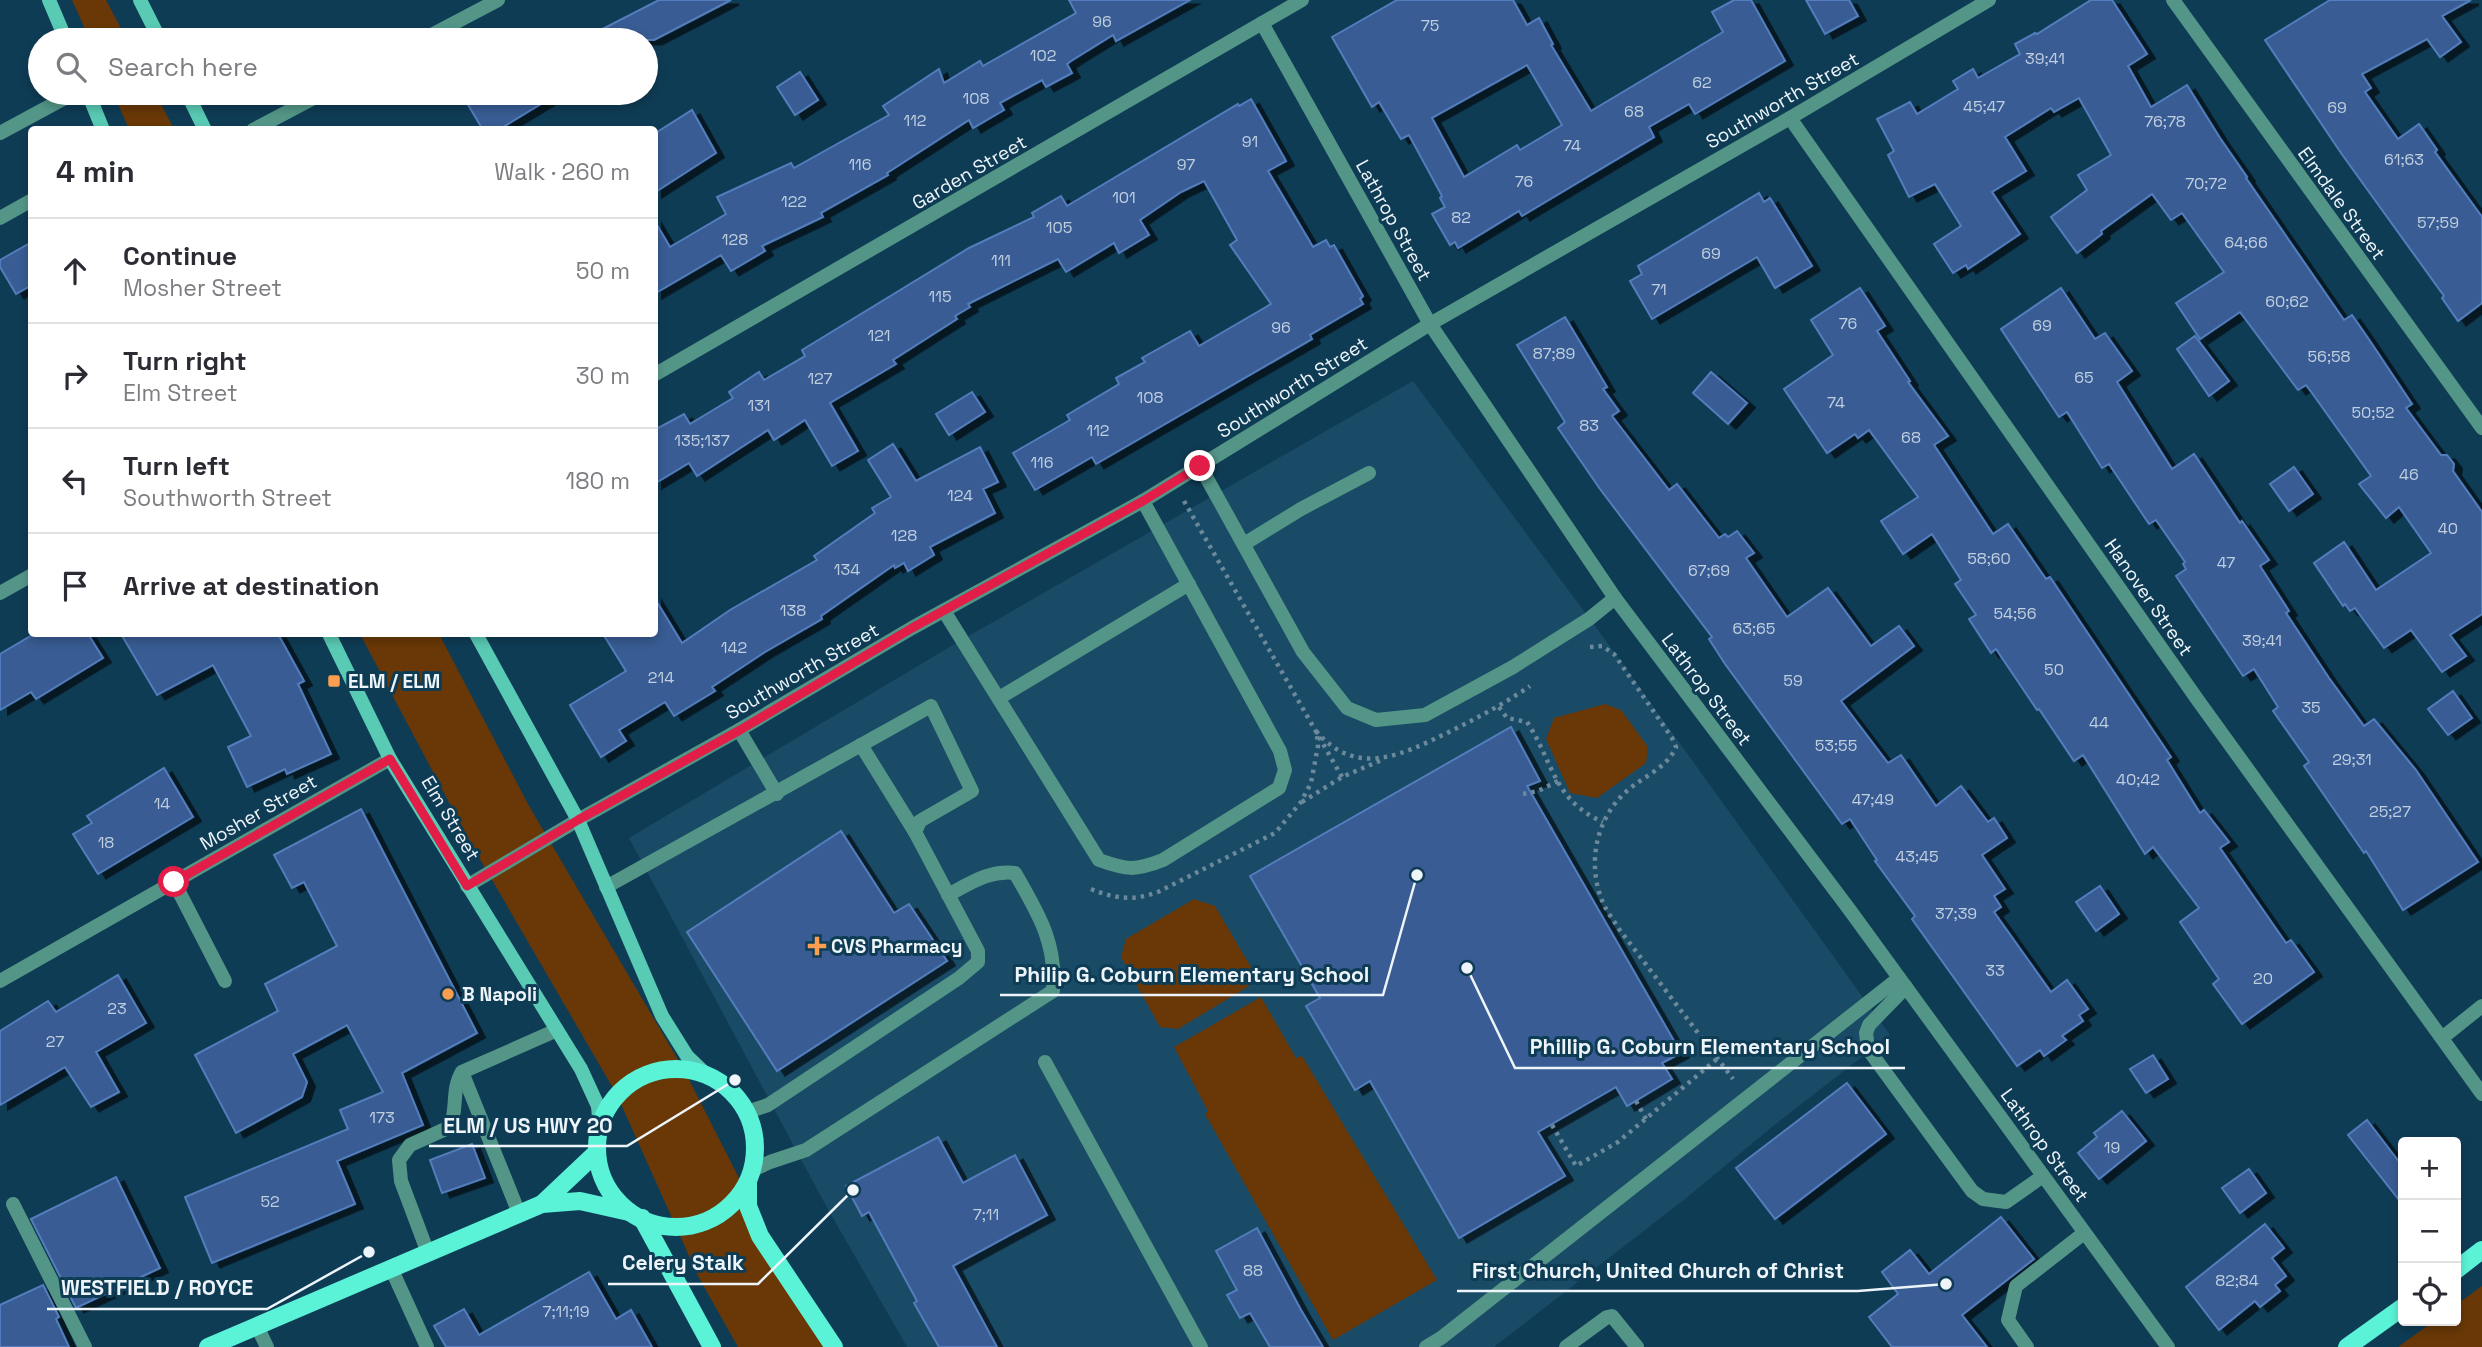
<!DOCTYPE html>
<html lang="en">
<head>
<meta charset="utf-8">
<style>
	body { margin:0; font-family:"Space Grotesk",sans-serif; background:#f7f7f7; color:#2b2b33 }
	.controls { position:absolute; right:21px; bottom:21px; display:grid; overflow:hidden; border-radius:7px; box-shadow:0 4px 10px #0003 }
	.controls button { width:63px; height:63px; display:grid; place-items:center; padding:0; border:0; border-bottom:2px solid #e1e1e2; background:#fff; color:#2b2b33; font:35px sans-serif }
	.stop { position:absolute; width:21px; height:21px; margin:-16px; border:5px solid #e11d48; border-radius:50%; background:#fff }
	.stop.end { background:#e11d48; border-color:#fff; box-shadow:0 2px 7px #0008 }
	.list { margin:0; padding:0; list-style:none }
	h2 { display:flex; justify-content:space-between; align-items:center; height:91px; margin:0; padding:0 28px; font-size:30px }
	h2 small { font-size:23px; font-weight:400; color:#7c7c81 }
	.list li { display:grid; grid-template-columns:46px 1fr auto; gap:21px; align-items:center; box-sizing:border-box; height:105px; padding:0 28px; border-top:2px solid #e1e1e2 }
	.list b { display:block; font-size:26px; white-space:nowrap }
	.list p { margin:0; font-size:23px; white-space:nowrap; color:#7c7c81 }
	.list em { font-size:23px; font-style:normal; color:#7c7c81 }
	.icon { flex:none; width:38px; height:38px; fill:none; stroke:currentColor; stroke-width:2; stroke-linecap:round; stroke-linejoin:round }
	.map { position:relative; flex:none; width:2482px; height:1347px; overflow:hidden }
	.search { position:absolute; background:#fff; box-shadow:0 4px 10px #0003; left:28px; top:28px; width:630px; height:77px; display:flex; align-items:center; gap:18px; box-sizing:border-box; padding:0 24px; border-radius:38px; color:#7c7c81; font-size:26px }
	.panel { position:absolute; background:#fff; box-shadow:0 4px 10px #0003; left:28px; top:126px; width:630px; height:511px; border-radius:7px }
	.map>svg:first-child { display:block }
</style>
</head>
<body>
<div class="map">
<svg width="2482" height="1347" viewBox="0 0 2482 1347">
	<defs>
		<filter id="shadow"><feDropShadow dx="8" dy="4.5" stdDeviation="0" flood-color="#0009"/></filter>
	</defs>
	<rect width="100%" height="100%" fill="#0f3c55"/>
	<path fill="#194a66" d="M1413,381L1601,634L1890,1035L1772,1127L1685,1199L1494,1347H907L825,1204L629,838L953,645Z"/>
	<g fill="#693806">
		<path d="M72,0H106L127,40H90Z"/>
		<path d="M113,93H155L174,129H129Z"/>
		<path d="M360,634H439L529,806L684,1070L825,1347H738L698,1276L617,1095L470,842Z"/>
		<path d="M1605,704L1621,710L1648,747L1646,763L1597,798L1570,793L1546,739L1554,718Z"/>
		<path d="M1194,899L1215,906L1252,969L1249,986L1178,1029L1160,1027L1121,957L1126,939Z"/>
		<path d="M1261,997L1296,1058L1302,1056L1437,1280L1333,1340L1205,1114L1208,1111L1174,1047Z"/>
		<path d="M2482,1286V1347H2398L2434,1321H2456V1305Z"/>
	</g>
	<g fill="#375c93" stroke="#537dbc" stroke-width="2" fill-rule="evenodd" filter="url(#shadow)">
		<path d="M659,0H731L654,40H581Z"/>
		<path d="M1069,0H1190L1116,41L1113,35L1071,61L1067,64L1072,73L1046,87L1042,80L1000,103L1004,110L973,128L969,120L887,173L888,175L821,213L823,217L762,246L765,251L731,271L721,255L654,294V220L670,247L726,214L717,197L791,163L794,168L889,115L883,106L939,69L944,83L980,61L983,66L1076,13Z"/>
		<path d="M1397,0H1513L1527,25L1539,18L1553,44L1551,45L1591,111L1723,32L1712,12L1734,0H1751L1785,61L1695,114L1689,104L1649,127L1654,137L1522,216L1519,211L1458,248L1455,242L1450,245L1432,214L1445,207L1440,198L1442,196L1409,135L1401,139L1379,102L1372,107L1332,37ZM1527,65L1562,125L1520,150L1517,145L1464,177L1432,118Z"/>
		<path d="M1806,0H1849L1858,16L1825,34Z"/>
		<path d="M2091,0H2112L2147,54L2128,66L2151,107L2187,85L2220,138L2247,177L2246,178L2344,320L2352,315L2368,338L2412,404L2406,408L2441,455H2447L2454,464L2453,471L2482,512V614L2450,635L2466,656L2442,672L2411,630L2384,648L2355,608L2350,611L2345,604L2343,606L2314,563L2344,542L2376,590L2431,553L2399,507L2386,518L2359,484L2371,476L2312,393L2306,385L2298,390L2240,312L2200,339L2176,303L2224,272L2182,213L2171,220L2152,194L2101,231L2102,234L2077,253L2051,217L2087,190L2078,175L2111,155L2079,98L2054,112L2051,108L2005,137L2026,171L1992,192L2020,234L1968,269L1966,265L1953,273L1934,244L1961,226L1935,184L1909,197L1888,155L1894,151L1877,119L1910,102L1917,114L1958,89L1953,81L1973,69L1978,78L2020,54L2015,44L2035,33L2037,34Z"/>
		<path d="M2330,0H2471L2442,16L2461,42L2440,57L2427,39L2362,74L2371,88L2365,92L2398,139L2419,124L2437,150L2435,152L2482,217V303L2458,321L2442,298L2444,296L2341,153L2265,40Z"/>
		<path d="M800,72L818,100L795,115L777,87Z"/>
		<path d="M461,93H559L498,130H483Z"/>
		<path d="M1251,99L1286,161L1268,171L1313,247L1326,240L1330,247L1334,245L1363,296L1360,299L1363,304L1310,335L1312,339L1096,464L1092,457L1035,490L1013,453L1070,420L1067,415L1119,384L1116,378L1145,362L1142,358L1190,331L1199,346L1271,304L1230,245L1237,240L1204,181L1181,192L1140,220L1149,235L1119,253L1114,243L1066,272L1058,259L968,304L970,307L955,316L957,319L893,360L896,364L830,403L858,451L832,466L805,420L774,440L768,430L697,476L689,463L654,484V430L684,414L690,424L733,398L729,392L759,372L764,380L805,356L802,350L969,248L1034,217L1032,213L1061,196L1067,206L1238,104L1239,106Z"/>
		<path d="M692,110L716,153L654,193V134Z"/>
		<path d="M1759,193L1764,202L1770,198L1812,266L1775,288L1757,257L1652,319L1630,281L1642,274L1638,266Z"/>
		<path d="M32,242V285L16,294L0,267V260Z"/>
		<path d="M1860,288L1885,326L1877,331L1910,381L1908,382L1948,436L1934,445L1993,534L2008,524L2046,579L2050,577L2171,757L2167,760L2200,813L2204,810L2229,842L2220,848L2286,943L2291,940L2314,972L2242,1024L2213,984L2219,979L2180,922L2199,908L2153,847L2145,854L2083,755L2074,761L2039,709L2037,710L1996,649L1991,653L1969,619L1976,615L1955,584L1961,580L1932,534L1903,554L1881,521L1918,497L1869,430L1858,438L1855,434L1827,453L1784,389L1833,355L1811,320Z"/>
		<path d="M2061,288L2095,339L2105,333L2132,371L2117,382L2172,469L2194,454L2240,523L2242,521L2269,560L2260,566L2289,611L2286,613L2329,678L2364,726L2374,719L2416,770L2478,862L2403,910L2366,851L2364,853L2304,766L2309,762L2273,711L2278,707L2254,669L2243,676L2176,576L2186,569L2183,564L2185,562L2156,520L2149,524L2109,464L2102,468L2067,412L2059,417L2001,329Z"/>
		<path d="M1565,317L1607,387L1603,389L1619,411L1612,416L1669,490L1677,484L1719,538L1725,534L1728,537L1737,531L1754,553L1746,558L1787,617L1828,588L1871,646L1899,626L1914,646L1841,701L1888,763L1901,755L1936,806L1961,786L1988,822L1994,818L2007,838L1982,855L2005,889L1994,896L2001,907L1994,912L2051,992L2067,980L2088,1009L2079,1015L2083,1021L2062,1036L2066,1040L2044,1056L2040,1050L2017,1066L1912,919L1915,916L1875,861L1877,860L1850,819L1842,824L1725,664L1709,639L1712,637L1600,489L1558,428L1565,422L1517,345Z"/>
		<path d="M2195,336L2229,381L2209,396L2177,349Z"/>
		<path d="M1711,372L1747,403L1728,424L1693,393Z"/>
		<path d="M972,392L985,412L949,435L936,414Z"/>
		<path d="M893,444L916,481L980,447L998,482L983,489L995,513L930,547L934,555L908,571L904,563L895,568L894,565L821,616L822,619L765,652L712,687L715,691L674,716L665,702L619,730L626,741L601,757L570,705L626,671L603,634H654V597L682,643L730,610L817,560L814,556L875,513L872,508L891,497L868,460Z"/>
		<path d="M2294,467L2313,494L2289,511L2270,484Z"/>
		<path d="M34,634H88L103,658L36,699L31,692L0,710V654Z"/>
		<path d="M121,634H278L304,681L298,684L331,754L287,774L285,769L247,787L228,747L251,736L213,665L157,695Z"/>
		<path d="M2453,691L2472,718L2448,735L2428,709Z"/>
		<path d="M1511,727L1540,781L1527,786L1681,1053L1662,1063L1672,1079L1627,1106L1616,1087L1538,1132L1565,1176L1459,1238L1370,1081L1355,1090L1306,1006L1320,998L1250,876Z"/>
		<path d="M164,768L193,817L98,874L73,834L92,823L87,816Z"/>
		<path d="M361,809L477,1033L402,1073L423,1125L337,1161L355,1204L212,1263L185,1197L348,1129L340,1110L383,1092L347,1025L293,1054L307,1082L302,1097L236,1133L195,1055L278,1011L265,984L337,946L304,882L292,888L274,855Z"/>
		<path d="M841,831L894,913L909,904L947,961L777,1071L687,932Z"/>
		<path d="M2100,886L2119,914L2096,931L2076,902Z"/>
		<path d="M118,975L146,1023L96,1052L119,1092L91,1107L65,1067L0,1105V1031L48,1001L56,1012Z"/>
		<path d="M2153,1055L2168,1079L2146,1093L2130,1069Z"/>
		<path d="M1847,1083L1886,1134L1775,1219L1736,1168Z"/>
		<path d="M2122,1111L2146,1141L2099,1179L2078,1153L2097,1137L2094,1133Z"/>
		<path d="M2367,1120L2403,1167V1205L2348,1135Z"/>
		<path d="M938,1137L963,1183L1015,1155L1047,1215L953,1266L997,1347H939L914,1303L917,1301L869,1212L862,1216L846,1186Z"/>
		<path d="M472,1144L485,1178L442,1193L430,1160Z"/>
		<path d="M2249,1169L2266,1193L2240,1213L2222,1188Z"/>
		<path d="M116,1177L160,1268L76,1308L31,1219Z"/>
		<path d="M2001,1217L2034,1259L1962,1315L1987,1347H1892L1869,1317L1898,1294L1882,1272L1910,1250L1929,1274Z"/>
		<path d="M2265,1224L2284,1248L2272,1258L2286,1276L2275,1285L2280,1291L2260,1307L2255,1301L2219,1330L2186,1287Z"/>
		<path d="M1257,1228L1301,1310L1323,1347H1270L1250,1313L1240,1318L1227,1295L1237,1290L1216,1251Z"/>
		<path d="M589,1272L616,1319L631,1310L652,1347H446L434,1326L464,1309L479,1335Z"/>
		<path d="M43,1285L59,1317L56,1319L69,1347H0V1305Z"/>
	</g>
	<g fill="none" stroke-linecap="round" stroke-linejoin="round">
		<g stroke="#6b899a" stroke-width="4.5" stroke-dasharray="3.5 5" stroke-linecap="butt">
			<path d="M1184,501L1342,777"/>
			<path d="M1590,647L1602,646L1614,654L1672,738L1676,747C1667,768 1644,776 1628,790C1595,818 1586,866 1604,905C1608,913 1614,921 1619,929L1733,1079"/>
			<path d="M1499,707L1507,718L1527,722C1554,763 1553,800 1603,822"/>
			<path d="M1316,731C1357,779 1403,754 1449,732C1477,718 1504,704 1530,686"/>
			<path d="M1523,794L1538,791L1558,781"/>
			<path d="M1302,802L1342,777L1384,759"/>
			<path d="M1091,889C1115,899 1134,901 1158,892L1275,833L1301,802L1311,783L1318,746L1317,735"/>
			<path d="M1636,1101L1646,1119"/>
			<path d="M1552,1125L1576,1166L1618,1142L1717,1059"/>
		</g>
		<g stroke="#539687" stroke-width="14">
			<path d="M0,133L74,93"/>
			<path d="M1200,466L1303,652L1347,708L1376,720L1425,715L1513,667L1589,619L1615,598"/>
			<path d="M1244,544L1301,509L1369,473"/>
			<path d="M944,611L1099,860C1127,870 1135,871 1163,860L1279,788L1285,770L1280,751L1143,501"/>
			<path d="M999,698L1189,584"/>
			<path d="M739,730L777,794"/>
			<path d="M861,745L915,832"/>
			<path d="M174,882L225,981"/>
			<path d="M606,887L931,706L972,791L920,821L915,832L978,951V962L959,978L768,1105L747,1112"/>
			<path d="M1906,987L1869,1025L1866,1033L1868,1049L1972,1191L1983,1199L2006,1202L2043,1176"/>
			<path d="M2442,1038L2482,1006"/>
			<path d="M1045,1062L1201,1347"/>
			<path d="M462,1072L519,1213"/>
			<path d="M751,1171L770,1162L806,1150L1053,991C1057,943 1038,913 1015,873C989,870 971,883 948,895"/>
			<path d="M13,1204L85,1347"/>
			<path d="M428,1253L401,1181L399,1160L410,1145L450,1127C458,1109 451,1090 462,1072L557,1030"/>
			<path d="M391,1268L427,1347"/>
			<path d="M257,1326L267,1347"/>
			<path d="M1426,1347L1441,1338L1899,978"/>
			<path d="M1566,1347L1607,1317L1612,1316L1637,1347"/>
			<path d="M2027,1347L2008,1320L2016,1286L2084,1233"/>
		</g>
		<g stroke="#539687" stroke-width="14">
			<path d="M2173,0L2482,428"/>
			<path d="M1262,23L1430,324L1615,598L1849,909L2168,1347"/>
			<path d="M422,40L498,0"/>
			<path d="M1790,118L2197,699L2482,1094"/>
			<path d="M253,130L323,93"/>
			<path d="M0,218L32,200"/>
			<path d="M654,375L1302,0"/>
			<path d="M0,593L32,575"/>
			<path d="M467,886L578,820L739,730L912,628L1143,501L1430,324L1790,118L1989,0"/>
			<path d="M0,981L390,759"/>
		</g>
		<g stroke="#59cab4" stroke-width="14">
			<path d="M49,0L66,40"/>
			<path d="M140,0L160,40"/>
			<path d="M88,93L103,130"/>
			<path d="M187,93L205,130"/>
			<path d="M329,634L390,759L581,1069L598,1106L600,1131"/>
			<path d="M476,634L578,820L662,1016L687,1056L709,1077"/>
		</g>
		<g stroke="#5af3d7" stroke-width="18">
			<circle cx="676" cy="1148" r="79"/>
			<path d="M748,1182V1206L760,1236L834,1347"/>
			<path d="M542,1204L596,1153"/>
			<path d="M642,1218L712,1347"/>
			<path d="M2456,1270L2482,1250"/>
			<path d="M208,1347L542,1204L580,1201L629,1212"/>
			<path d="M2347,1347L2403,1307"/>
		</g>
	</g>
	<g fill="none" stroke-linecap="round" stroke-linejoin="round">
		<path stroke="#e11d48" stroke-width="9" d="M174,882L390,759L467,886L578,820L740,730L912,628L1143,501L1200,466"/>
	</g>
	<g fill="#fb9e50" stroke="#0f3c55" stroke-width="2.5">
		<rect x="327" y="674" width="14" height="14" rx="3.5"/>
		<path d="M813.5 935.5h7v7h7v7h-7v7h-7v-7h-7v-7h7z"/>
		<circle cx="448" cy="994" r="7"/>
	</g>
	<g text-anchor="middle" stroke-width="6" stroke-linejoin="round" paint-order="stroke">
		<g font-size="16" fill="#c0cfe0">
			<text x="1102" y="27">96</text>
			<text x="1430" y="31">75</text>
			<text x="1043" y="61">102</text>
			<text x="2045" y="64">39;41</text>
			<text x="1702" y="88">62</text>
			<text x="976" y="104">108</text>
			<text x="1984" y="112">45;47</text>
			<text x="2337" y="113">69</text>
			<text x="1634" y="117">68</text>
			<text x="915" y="126">112</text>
			<text x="2165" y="127">76;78</text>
			<text x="1250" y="147">91</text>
			<text x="1572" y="151">74</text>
			<text x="2404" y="165">61;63</text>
			<text x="860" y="170">116</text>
			<text x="1186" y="170">97</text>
			<text x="1524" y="187">76</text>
			<text x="2206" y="189">70;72</text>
			<text x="1124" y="203">101</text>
			<text x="794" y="207">122</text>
			<text x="1461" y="223">82</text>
			<text x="2438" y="228">57;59</text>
			<text x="1059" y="233">105</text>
			<text x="735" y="245">128</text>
			<text x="2246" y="248">64;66</text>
			<text x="1711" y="259">69</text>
			<text x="1001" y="266">111</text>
			<text x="1659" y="295">71</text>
			<text x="940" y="302">115</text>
			<text x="2287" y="307">60;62</text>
			<text x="1848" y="329">76</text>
			<text x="2042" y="331">69</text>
			<text x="1281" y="333">96</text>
			<text x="879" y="341">121</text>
			<text x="1554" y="359">87;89</text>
			<text x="2329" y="362">56;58</text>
			<text x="2084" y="383">65</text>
			<text x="820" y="384">127</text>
			<text x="1150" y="403">108</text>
			<text x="1836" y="408">74</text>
			<text x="759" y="411">131</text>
			<text x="2373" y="418">50;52</text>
			<text x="1589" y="431">83</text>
			<text x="1098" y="436">112</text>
			<text x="1911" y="443">68</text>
			<text x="702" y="446">135;137</text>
			<text x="1042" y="468">116</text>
			<text x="2409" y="480">46</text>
			<text x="960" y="501">124</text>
			<text x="2448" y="534">40</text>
			<text x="904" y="541">128</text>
			<text x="1989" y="564">58;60</text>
			<text x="2226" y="568">47</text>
			<text x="847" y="575">134</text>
			<text x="1709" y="576">67;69</text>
			<text x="793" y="616">138</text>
			<text x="2015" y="619">54;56</text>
			<text x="1754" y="634">63;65</text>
			<text x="2262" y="646">39;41</text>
			<text x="734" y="653">142</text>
			<text x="2054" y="675">50</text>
			<text x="661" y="683">214</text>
			<text x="1793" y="686">59</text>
			<text x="2311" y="713">35</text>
			<text x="2099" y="728">44</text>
			<text x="1836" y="751">53;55</text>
			<text x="2352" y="765">29;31</text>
			<text x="2138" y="785">40;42</text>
			<text x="1873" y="805">47;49</text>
			<text x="162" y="809">14</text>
			<text x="2390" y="817">25;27</text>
			<text x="106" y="848">18</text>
			<text x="1917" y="862">43;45</text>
			<text x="1956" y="919">37;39</text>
			<text x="1995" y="976">33</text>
			<text x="2263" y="984">20</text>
			<text x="117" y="1014">23</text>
			<text x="55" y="1047">27</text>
			<text x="382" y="1123">173</text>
			<text x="2112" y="1153">19</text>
			<text x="270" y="1207">52</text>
			<text x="986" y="1220">7;11</text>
			<text x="1253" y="1276">88</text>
			<text x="2237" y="1286">82;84</text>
			<text x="566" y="1317">7;11;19</text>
		</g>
		<g font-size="19" fill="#edf5fa" stroke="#0f3c55">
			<text transform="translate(1782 100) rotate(-30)" y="7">Southworth Street</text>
			<text transform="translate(969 172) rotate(-30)" y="7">Garden Street</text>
			<text transform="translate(2342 203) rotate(54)" y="7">Elmdale Street</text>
			<text transform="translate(1394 220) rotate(61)" y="7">Lathrop Street</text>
			<text transform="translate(1292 387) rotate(-32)" y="7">Southworth Street</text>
			<text transform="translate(2149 597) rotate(55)" y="7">Hanover Street</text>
			<text transform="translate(802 671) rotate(-30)" y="7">Southworth Street</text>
			<text transform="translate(1707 689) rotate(53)" y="7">Lathrop Street</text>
			<text transform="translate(258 812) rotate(-30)" y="7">Mosher Street</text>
			<text transform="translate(451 818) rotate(59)" y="7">Elm Street</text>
			<text transform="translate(2045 1145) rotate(54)" y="7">Lathrop Street</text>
		</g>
		<g font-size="19" font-weight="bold" fill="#edf5fa" stroke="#0f3c55" text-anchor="start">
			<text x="348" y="688">ELM / ELM</text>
			<text x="831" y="953">CVS Pharmacy</text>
			<text x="462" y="1001">B Napoli</text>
		</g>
	</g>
	<path fill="none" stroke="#edf5fa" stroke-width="2.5" d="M1417 875L1383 995H1000M1467 968L1515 1068H1905M735 1080L627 1146H429M853 1190L758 1284H608M1946 1284L1858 1291H1457M369 1252L267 1309H47"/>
	<g fill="#edf5fa" stroke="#0f3c55" stroke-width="2.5">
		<circle cx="1417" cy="875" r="7"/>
		<circle cx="1467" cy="968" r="7"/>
		<circle cx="735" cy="1080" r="7"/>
		<circle cx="853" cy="1190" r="7"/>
		<circle cx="1946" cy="1284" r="7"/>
		<circle cx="369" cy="1252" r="7"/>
	</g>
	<g font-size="21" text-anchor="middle" font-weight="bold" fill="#edf5fa" stroke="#0f3c55" stroke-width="6" stroke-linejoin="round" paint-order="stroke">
		<text x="1192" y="982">Philip G. Coburn Elementary School</text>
		<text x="1710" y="1054">Phillip G. Coburn Elementary School</text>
		<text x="528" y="1133">ELM / US HWY 20</text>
		<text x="683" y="1270">Celery Stalk</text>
		<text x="1658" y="1278">First Church, United Church of Christ</text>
		<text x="157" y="1295">WESTFIELD / ROYCE</text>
	</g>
</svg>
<div class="controls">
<button>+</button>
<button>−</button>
<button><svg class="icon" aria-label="locate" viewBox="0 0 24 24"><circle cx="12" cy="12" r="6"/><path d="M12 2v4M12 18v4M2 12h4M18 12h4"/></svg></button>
</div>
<div class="stop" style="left:174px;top:882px"></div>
<div class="stop end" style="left:1200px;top:466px"></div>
<div class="search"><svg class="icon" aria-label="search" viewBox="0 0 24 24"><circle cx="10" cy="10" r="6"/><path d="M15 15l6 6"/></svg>Search here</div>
<section class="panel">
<h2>4 min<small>Walk · 260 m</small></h2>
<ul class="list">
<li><svg class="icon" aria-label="ahead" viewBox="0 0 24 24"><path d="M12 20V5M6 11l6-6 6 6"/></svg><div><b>Continue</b><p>Mosher Street</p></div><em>50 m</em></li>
<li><svg class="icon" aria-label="right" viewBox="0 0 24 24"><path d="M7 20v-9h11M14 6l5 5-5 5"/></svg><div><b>Turn right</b><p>Elm Street</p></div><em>30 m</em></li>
<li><svg class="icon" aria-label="left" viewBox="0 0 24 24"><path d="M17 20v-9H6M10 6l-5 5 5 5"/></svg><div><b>Turn left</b><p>Southworth Street</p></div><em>180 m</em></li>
<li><svg class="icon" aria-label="arrive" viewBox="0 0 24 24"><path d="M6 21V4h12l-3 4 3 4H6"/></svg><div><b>Arrive at destination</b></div></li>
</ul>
</section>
</div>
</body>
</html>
